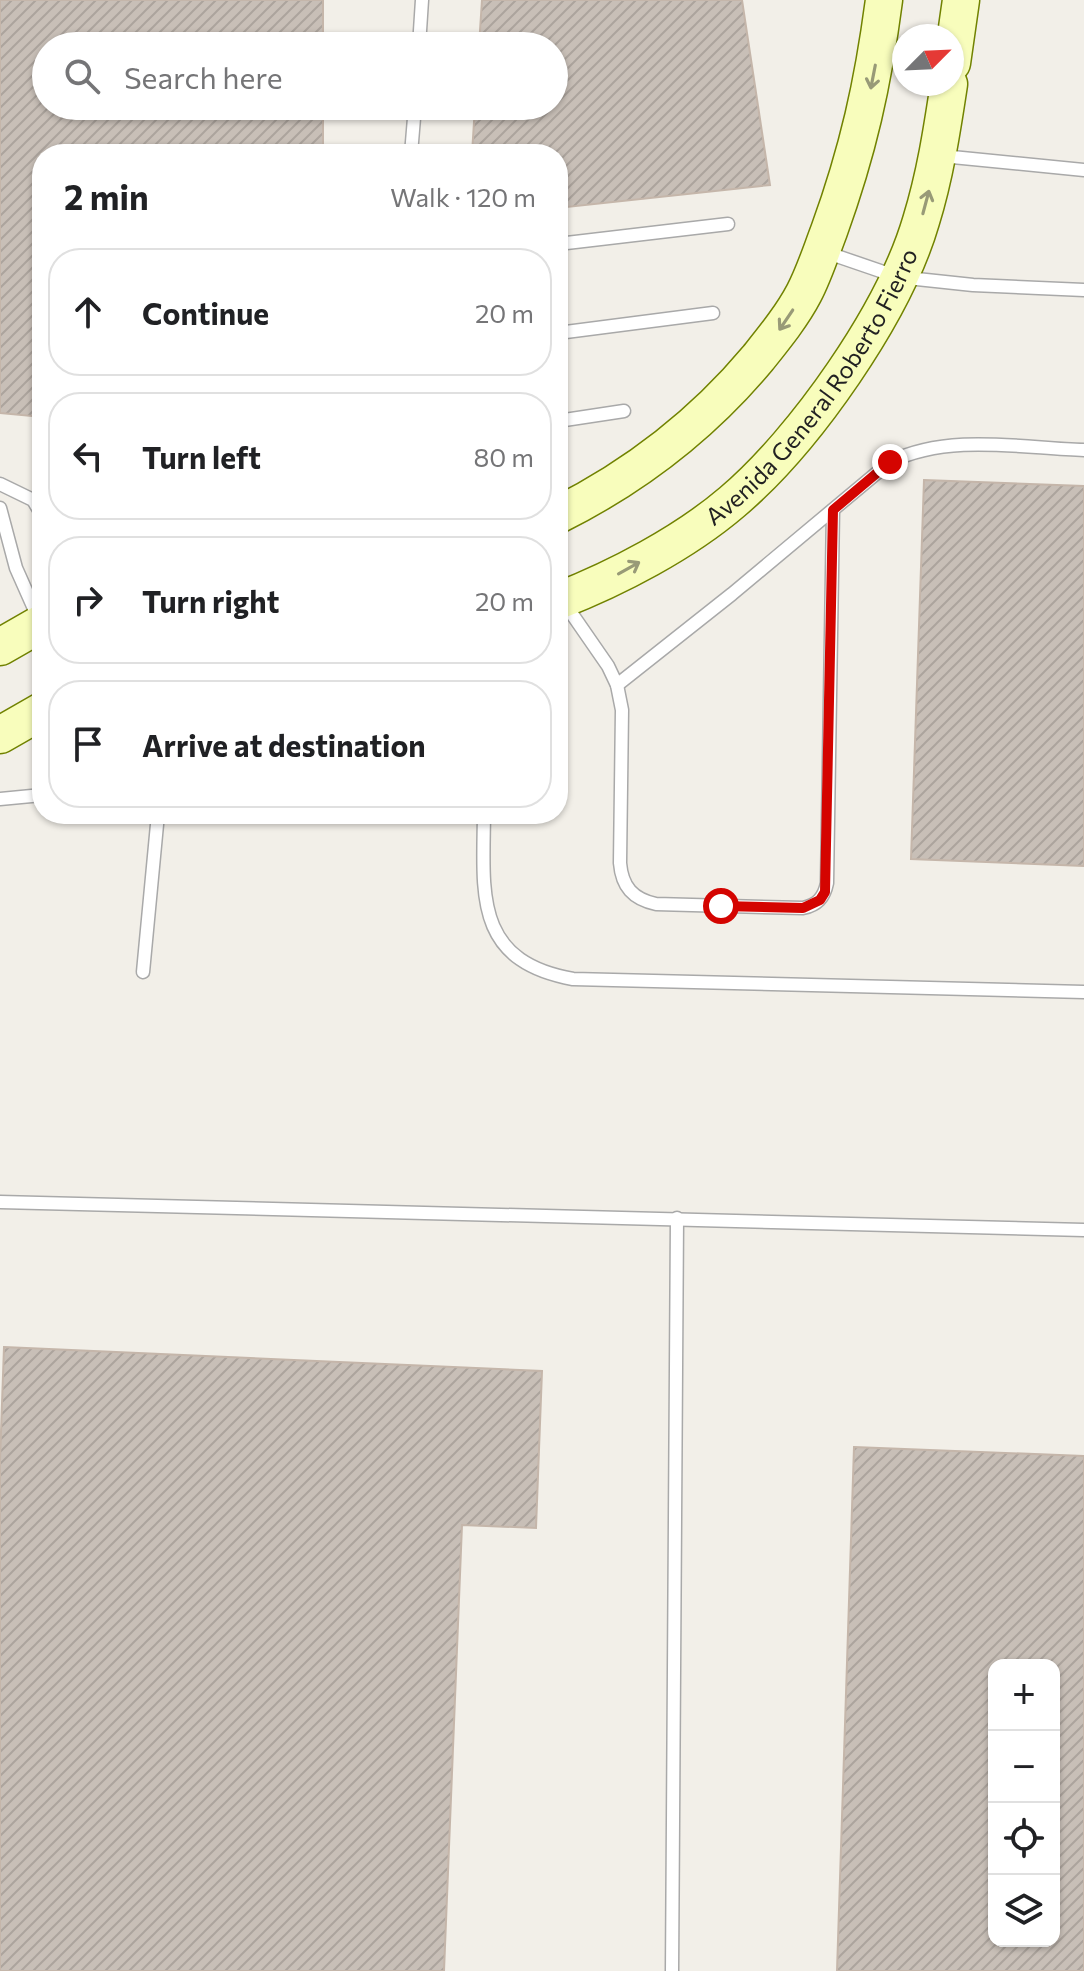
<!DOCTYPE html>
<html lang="en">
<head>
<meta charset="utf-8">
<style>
	body { margin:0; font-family:Commissioner,sans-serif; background:#f2f2f2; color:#202124 }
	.controls { position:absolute; right:24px; bottom:24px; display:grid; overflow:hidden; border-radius:16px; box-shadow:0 2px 6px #0004 }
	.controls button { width:72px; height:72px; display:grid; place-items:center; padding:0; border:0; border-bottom:2px solid #e0e0e0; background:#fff; color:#202124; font:40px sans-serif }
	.compass { position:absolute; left:892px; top:24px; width:72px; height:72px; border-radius:50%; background:#fff; box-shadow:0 2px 6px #0004; rotate:66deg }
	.stop { position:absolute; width:24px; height:24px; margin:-18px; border:6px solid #d40400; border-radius:50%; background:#fff }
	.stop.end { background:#d40400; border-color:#fff; box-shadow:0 2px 8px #0008 }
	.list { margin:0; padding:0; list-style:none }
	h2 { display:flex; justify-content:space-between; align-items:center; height:104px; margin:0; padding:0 32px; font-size:34px }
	h2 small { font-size:26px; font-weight:400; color:#757577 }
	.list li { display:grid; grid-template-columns:52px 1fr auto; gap:24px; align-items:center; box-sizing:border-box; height:128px; margin:0 16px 16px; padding:0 16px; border:2px solid #e0e0e0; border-radius:32px }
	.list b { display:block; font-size:30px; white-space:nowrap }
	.list em { font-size:26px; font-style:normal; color:#757577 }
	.icon { flex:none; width:44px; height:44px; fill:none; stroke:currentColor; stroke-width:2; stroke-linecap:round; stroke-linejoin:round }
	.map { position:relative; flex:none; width:1084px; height:1971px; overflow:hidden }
	.search { position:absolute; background:#fff; box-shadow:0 2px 6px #0004; left:32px; top:32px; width:536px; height:88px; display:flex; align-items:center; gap:20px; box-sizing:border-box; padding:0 28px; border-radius:44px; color:#757577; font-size:30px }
	.panel { position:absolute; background:#fff; box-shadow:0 2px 6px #0004; left:32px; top:144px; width:536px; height:680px; border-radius:32px }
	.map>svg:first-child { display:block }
</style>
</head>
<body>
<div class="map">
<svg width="1084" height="1971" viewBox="0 0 1084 1971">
	<defs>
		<pattern id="building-hatch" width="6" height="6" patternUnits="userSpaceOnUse" patternTransform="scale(2)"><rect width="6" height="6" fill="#c8bfb7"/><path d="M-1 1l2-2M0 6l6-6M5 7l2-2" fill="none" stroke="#aca49d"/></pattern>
	</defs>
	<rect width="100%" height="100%" fill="#f2efe8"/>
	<g fill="url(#building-hatch)" stroke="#c5b6aa" stroke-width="2" fill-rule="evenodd">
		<path d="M0,0H323V46H46V106H323V154H42V417L0,413Z"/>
		<path d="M482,0H742L770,185L558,208V154H472L475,106H554V46H479Z"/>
		<path d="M924,480L1084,486V866L911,859Z"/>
		<path d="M4,1347L542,1371L536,1528L462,1525L444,1971H0V1460Z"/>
		<path d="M854,1447L1084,1456V1971H837ZM994,1665H1054V1941H994Z"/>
	</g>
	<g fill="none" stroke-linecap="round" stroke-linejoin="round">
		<g stroke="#a9a9a9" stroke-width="15">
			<g id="lane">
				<path d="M419,46L422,0"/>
				<path d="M411,154L415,106"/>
				<path d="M942,156L1084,170"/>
				<path d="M558,244L728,224"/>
				<path d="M825,252L898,277L973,285L1084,290"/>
				<path d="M558,333L713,313"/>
				<path d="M558,421L624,411"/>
				<path d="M0,484L33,500L42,515"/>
				<path d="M0,508L16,568L40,622"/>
				<path d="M563,601L608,666L617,685L622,710L620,863C622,887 633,899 656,904L803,908C817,905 824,898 827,883L833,510"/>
				<path d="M617,685L732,594L890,462C949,433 1021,448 1084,450"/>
				<path d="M0,799L42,795"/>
				<path d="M484,814C483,895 474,961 573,979L1084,992"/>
				<path d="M143,972L158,814"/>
				<path d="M0,1202L1084,1230"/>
				<path d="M672,1971L677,1218"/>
			</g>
		</g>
		<g stroke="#718200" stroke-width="39">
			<g id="secondary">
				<path d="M952,63L961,0"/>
				<path d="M558,515C636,476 702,425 758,358C774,338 792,316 804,293C814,274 821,252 829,231C858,151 873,84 884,0"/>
				<path id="s1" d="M558,601C617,578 684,543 732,502C805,440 894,313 921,221C935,176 942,130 949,84"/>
				<path d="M0,647L42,623"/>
				<path d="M0,735L42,711"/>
			</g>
		</g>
		<use href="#lane" stroke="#fff" stroke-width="12"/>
		<use href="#secondary" stroke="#f8fdbc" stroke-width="36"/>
	</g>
	<defs><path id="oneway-shaft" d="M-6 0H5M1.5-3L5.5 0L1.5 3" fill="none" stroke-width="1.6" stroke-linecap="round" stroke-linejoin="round" transform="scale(2)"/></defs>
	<g stroke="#989a77">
		<use href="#oneway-shaft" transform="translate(873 77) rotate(101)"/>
		<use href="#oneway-shaft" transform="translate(926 202) rotate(-75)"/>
		<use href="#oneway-shaft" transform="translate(786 320) rotate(124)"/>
		<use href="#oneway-shaft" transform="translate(629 568) rotate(-29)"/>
	</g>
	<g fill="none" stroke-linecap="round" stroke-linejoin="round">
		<path stroke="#d40400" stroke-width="10" d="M721,906L803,908L820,900L825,892L833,510L890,462"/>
	</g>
	<g text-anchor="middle" stroke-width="7" stroke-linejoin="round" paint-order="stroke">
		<g font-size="24" fill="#222" stroke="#fff">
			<text dy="8" stroke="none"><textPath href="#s1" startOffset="342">Avenida General Roberto Fierro</textPath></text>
		</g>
	</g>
</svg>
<div class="controls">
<button>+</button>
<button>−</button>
<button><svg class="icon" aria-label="locate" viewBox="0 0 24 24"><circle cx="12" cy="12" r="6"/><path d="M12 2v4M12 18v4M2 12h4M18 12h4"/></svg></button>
<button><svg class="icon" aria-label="layers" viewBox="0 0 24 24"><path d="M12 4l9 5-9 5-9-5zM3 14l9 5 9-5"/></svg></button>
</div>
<svg class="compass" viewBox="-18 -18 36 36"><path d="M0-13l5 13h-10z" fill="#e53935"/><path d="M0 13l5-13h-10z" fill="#757577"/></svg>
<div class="stop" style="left:721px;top:906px"></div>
<div class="stop end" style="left:890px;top:462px"></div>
<div class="search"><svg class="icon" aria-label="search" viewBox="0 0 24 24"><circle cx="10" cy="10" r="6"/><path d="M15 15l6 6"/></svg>Search here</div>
<section class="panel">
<h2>2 min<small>Walk · 120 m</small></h2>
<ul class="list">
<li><svg class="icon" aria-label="ahead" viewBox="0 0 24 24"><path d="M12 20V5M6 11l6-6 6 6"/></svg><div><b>Continue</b></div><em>20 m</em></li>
<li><svg class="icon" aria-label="left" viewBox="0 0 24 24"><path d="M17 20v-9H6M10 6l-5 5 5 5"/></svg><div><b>Turn left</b></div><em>80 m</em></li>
<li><svg class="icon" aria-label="right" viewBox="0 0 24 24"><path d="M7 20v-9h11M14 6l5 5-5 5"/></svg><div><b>Turn right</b></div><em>20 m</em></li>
<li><svg class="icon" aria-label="arrive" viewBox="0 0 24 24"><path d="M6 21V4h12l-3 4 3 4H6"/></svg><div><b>Arrive at destination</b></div></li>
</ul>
</section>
</div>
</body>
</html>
